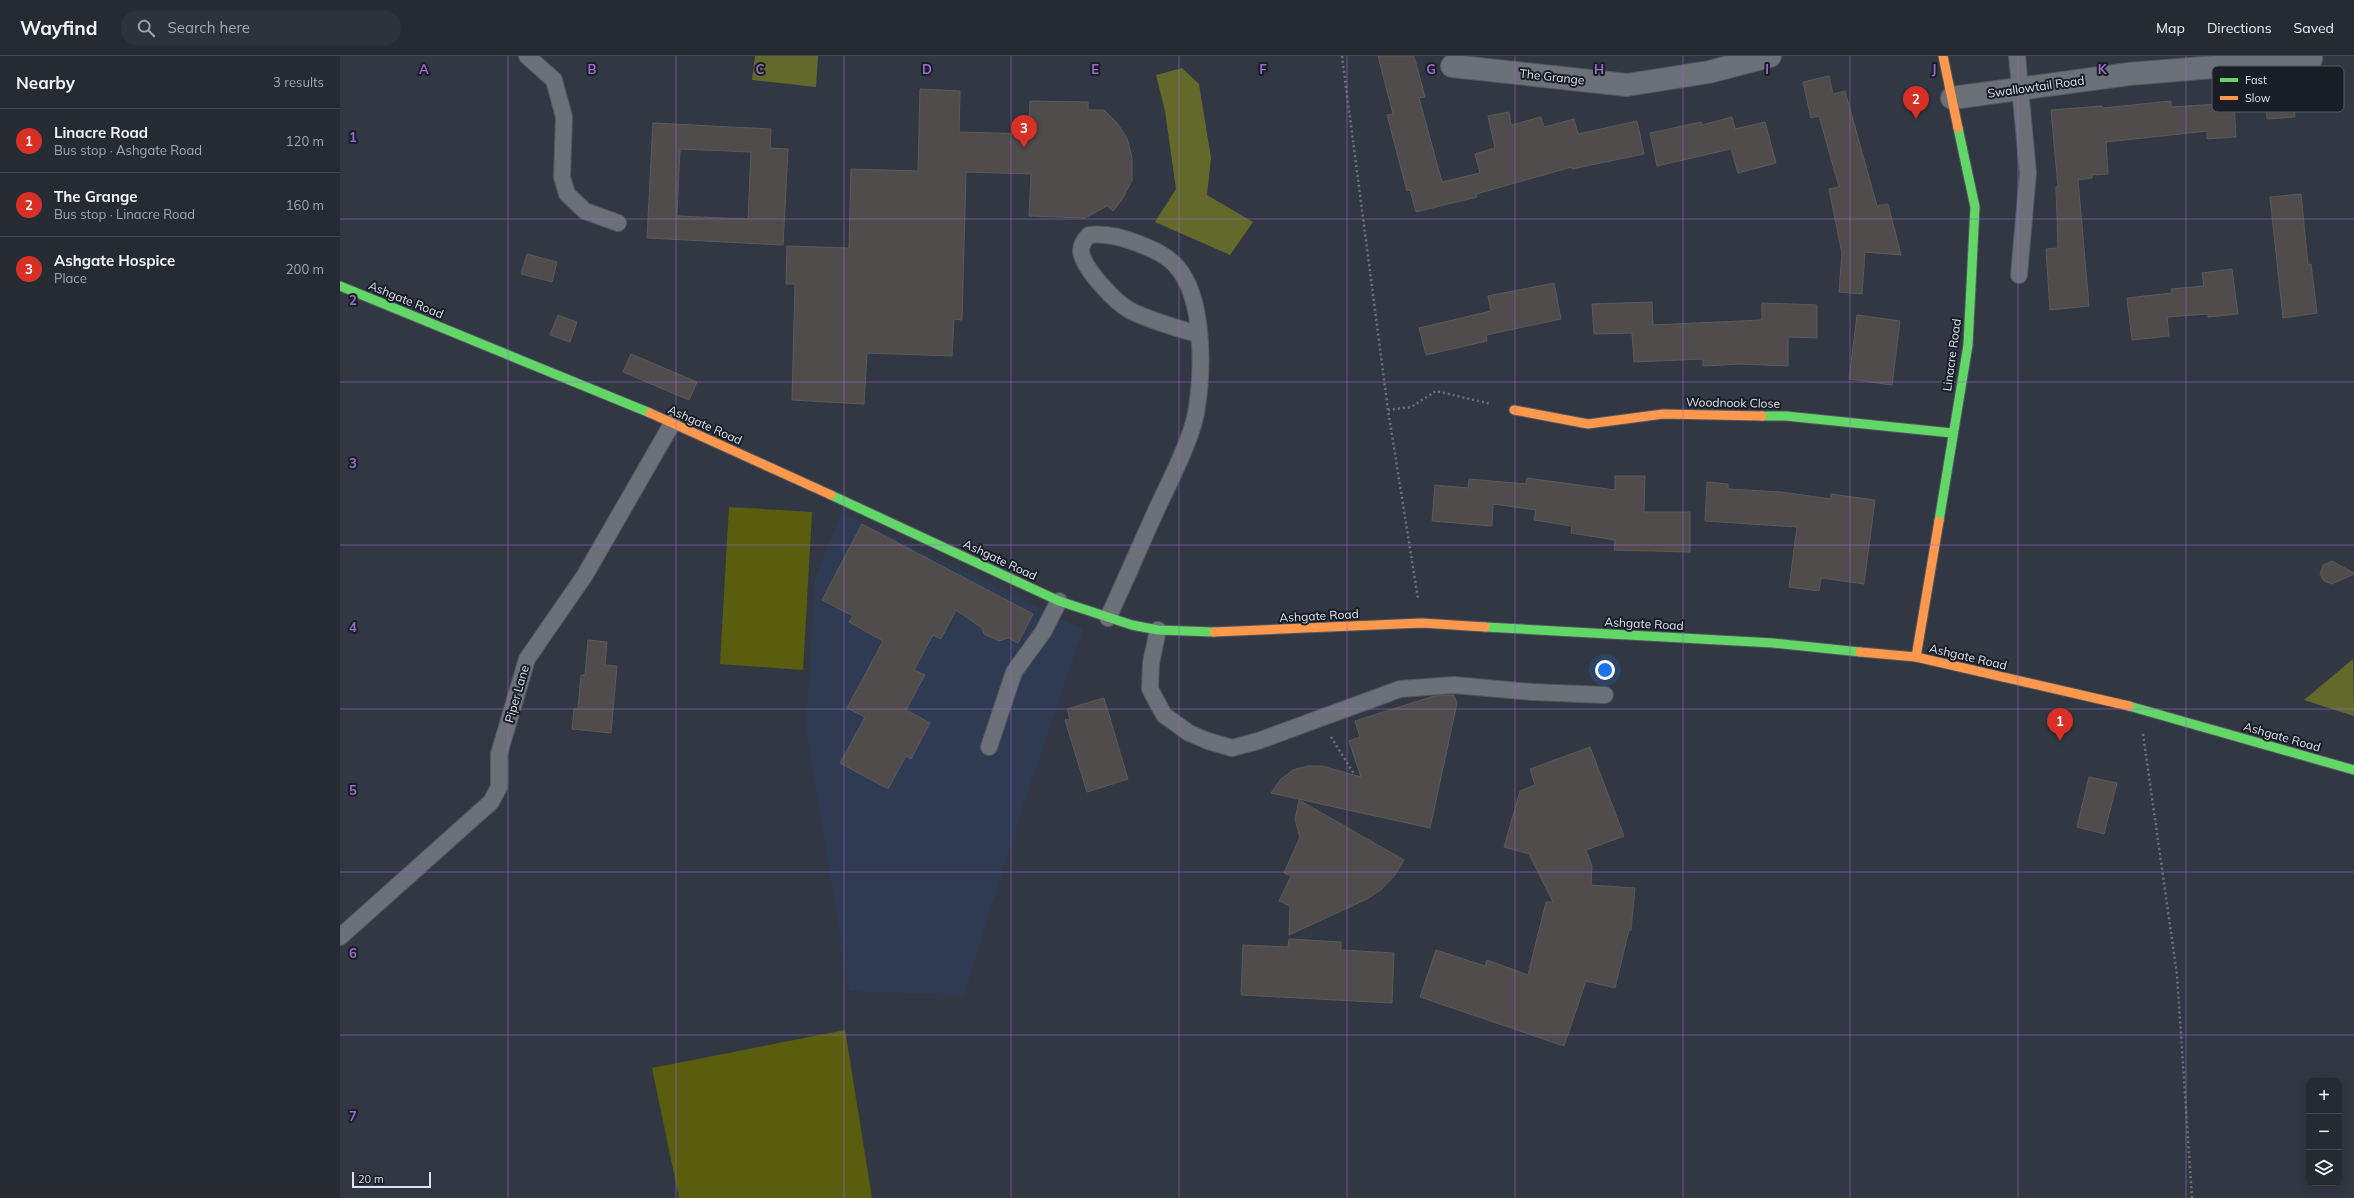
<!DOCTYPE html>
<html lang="en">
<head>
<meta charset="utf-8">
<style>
	body { margin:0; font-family:Mulish,sans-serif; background:#2e323a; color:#f1f3f6 }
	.controls { position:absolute; right:12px; bottom:12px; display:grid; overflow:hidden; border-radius:8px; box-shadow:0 2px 10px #0003 }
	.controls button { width:36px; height:36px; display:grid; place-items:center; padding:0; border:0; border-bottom:1px solid #42464d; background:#262a32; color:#f1f3f6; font:20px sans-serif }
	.scale { position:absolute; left:12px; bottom:10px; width:79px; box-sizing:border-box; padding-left:4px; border:2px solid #dce3ef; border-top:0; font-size:11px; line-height:14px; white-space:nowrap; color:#dce3ef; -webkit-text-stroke:3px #191d26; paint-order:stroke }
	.you { position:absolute; left:1265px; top:614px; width:14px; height:14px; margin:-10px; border:3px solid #fff; border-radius:50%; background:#1a73e8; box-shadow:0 0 0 6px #1a73e833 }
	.badge { display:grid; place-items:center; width:26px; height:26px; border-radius:50%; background:#d93025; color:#fff; font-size:13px; font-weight:700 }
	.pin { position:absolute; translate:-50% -33px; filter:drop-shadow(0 1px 2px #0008) }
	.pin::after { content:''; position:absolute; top:21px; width:14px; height:12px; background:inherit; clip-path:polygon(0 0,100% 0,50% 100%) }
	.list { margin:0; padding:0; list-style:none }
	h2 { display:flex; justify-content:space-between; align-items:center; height:52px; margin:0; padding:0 16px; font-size:17px }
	h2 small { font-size:13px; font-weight:400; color:#a4a7ac }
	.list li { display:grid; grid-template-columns:26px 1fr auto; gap:12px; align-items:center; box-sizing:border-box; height:64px; padding:0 16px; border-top:1px solid #42464d }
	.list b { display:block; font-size:15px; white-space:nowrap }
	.list p { margin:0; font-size:13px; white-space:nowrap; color:#a4a7ac }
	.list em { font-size:13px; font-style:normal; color:#a4a7ac }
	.icon { flex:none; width:22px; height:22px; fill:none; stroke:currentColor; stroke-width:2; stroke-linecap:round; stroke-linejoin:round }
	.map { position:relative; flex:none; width:2014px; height:1142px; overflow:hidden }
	header { display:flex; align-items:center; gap:24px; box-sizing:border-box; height:56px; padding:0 20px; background:#262a32; border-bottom:1px solid #42464d }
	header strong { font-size:19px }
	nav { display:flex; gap:22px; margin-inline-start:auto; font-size:14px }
	.search { width:280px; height:36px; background:#2e323a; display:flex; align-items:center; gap:10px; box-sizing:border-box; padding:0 14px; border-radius:22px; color:#a4a7ac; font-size:15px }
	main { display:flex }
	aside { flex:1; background:#262a32 }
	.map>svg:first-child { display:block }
</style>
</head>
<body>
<header>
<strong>Wayfind</strong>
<div class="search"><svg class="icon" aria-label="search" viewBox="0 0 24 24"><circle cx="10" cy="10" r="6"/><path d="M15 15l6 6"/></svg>Search here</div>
<nav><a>Map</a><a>Directions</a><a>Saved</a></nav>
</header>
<main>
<aside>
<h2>Nearby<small>3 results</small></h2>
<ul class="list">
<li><span class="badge">1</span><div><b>Linacre Road</b><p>Bus stop · Ashgate Road</p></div><em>120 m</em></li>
<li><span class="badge">2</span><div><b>The Grange</b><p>Bus stop · Linacre Road</p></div><em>160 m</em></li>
<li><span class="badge">3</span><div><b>Ashgate Hospice</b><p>Place</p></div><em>200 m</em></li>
</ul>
</aside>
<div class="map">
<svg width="2014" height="1142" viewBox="0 0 2014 1142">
	<rect width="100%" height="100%" fill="#323843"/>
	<path fill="#2f3b52" d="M501,457L743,573L675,774L624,939L509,935L466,671L475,523Z"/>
	<g fill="#595e0e">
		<path d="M389,451L472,456L463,614L380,608Z"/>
		<path d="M505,974L532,1142H339L312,1012Z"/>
	</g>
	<g fill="#63692a">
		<path d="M415,0H478L476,31L412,24Z"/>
		<path d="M842,12L859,28L871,102L867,139L913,166L890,199L815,166L836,133L825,55L816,19Z"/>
		<path d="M2013,603L2014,660L1964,644Z"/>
	</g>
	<g fill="#4f4c4b" stroke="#5b5a5b" fill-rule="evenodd">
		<path d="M1038,0H1074L1085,41L1079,42L1102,126L1140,117L1135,98L1155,92L1148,60L1169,56L1171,69L1201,61L1204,71L1234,63L1238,78L1297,65L1304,98L1232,113V111L1136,138L1137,141L1076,156L1070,134L1067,135L1047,59L1053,58Z"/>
		<path d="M1489,20L1493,38L1505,35L1537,150L1548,148L1561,199L1525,196L1522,238L1499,236L1502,197L1489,133L1499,131L1479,60L1471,62L1463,26Z"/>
		<path d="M580,33L620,35L619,76L689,78L690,45L748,46V54H764L777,67L787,82L792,102V124L783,142L773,155L767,150L745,162L689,160L691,118L626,116L622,264L614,263L612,300L527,297L524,348L452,344L455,228H446L447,190L509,192L511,113L578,115Z"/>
		<path d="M1953,37L1955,61L1927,63L1926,40Z"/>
		<path d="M1831,45V51L1894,47L1896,81L1867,83V75L1766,86L1768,118L1752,119V122L1738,124L1749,250L1710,254L1706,193L1718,192L1716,131H1718L1711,54L1762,50L1763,52Z"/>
		<path d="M1392,61L1395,73L1425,66L1436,107L1398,117L1391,93L1317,110L1310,77L1361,66L1362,69Z"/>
		<path d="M313,67L431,73L430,92L448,93L443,189L307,182ZM340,93L411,96L408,163L337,160Z"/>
		<path d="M1961,138L1968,209L1971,208L1977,257L1943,262L1930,141Z"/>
		<path d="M187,198L217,206L212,226L181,218Z"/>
		<path d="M1892,213L1898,258L1868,261V258L1827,261L1829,280L1792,284L1787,242L1832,237L1831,233L1864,230L1862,217Z"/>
		<path d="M1214,227L1221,263L1146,279L1147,285L1086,299L1079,272L1151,255L1148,240Z"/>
		<path d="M1312,246L1313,269L1422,264V247L1477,249V282L1448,281V310L1400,308L1363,310V303L1294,306L1292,277L1254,278L1252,248Z"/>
		<path d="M218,259L237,266L230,286L210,279Z"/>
		<path d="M1517,259L1560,265L1552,329L1509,323Z"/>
		<path d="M291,298L357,326L349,344L283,316Z"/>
		<path d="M1275,420H1305L1304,456H1350V496L1274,494L1275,484L1231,477L1232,470L1194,464L1196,454L1153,448L1152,470L1092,465L1095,429L1128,432L1129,423L1186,428L1187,422L1275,434Z"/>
		<path d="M1367,426L1388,428V433L1441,436L1491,443V438L1535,444L1524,528L1481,522L1479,535L1449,531L1457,471L1365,465Z"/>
		<path d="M522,468L693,558L678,587L668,582L659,585L644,578L642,572L616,554L601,583L593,579L574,614L585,619L566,654L590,667L571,703L566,700L548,733L500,707L525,661L507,652L543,585L509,566L513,560L482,544Z"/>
		<path d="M1992,505L2014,517V518L1992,528L1984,525L1980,518L1983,509Z"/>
		<path d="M248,584L267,586L265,609L277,610L271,677L232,673L234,653H238L241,619H245Z"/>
		<path d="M1114,639L1117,647L1090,772L931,737L941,723L953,714L967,710H982L1021,721L1009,685L1020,681L1015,665L1094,640Z"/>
		<path d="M764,642L788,723L747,736L725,664L730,663L727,653Z"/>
		<path d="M1250,691L1284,780L1246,794L1252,810L1251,829L1295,832L1291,874H1289L1275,932L1246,925L1224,990L1080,941L1096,894L1145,910L1147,904L1188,919L1206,846H1213L1189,798L1164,791L1180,735L1195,729L1190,713Z"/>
		<path d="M1749,721L1777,727L1764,778L1737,771Z"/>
		<path d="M959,744L1064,804L1055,819L1042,833L1027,843L949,879L950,850L939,845L951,820L944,817L960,781L955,764Z"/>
		<path d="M949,883L1001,886V894L1054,897L1052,947L901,939L903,889L948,891Z"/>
	</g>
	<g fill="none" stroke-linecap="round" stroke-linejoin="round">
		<g stroke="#525760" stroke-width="18">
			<g id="lane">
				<path d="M187,0L214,24L224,61L222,121L227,138L245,155L278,167"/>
				<path d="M1677,0L1688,117L1679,219"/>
				<path d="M768,562C786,523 803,483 821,444C833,419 851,383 856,357C863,317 865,243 837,211C828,200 814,194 802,189C784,182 768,177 749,179C745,183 741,188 741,195C743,213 776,247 791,255C812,265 836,272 858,278"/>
				<path d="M818,574L811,607L810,633L824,659L849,677L868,685L892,692L918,685L1060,633L1114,629L1192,636L1265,639"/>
				<path d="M649,691L674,616L703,576L719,545"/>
				<path d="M0,881L151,746L159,731V698L187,603L245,519L333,366"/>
			</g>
		</g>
		<g stroke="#525760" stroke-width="24">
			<g id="street">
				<path d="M1112,10L1287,29L1369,16L1430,0"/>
				<path d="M1612,42L1789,18L1971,3V0"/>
			</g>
		</g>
		<g stroke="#525760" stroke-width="11">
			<g id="fast">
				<path d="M0,230L310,357"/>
				<path d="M1422,360H1446L1612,377"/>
				<path d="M491,439L719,545L792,569L818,574L874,576"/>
				<path d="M1599,465L1628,289L1635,151L1618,72"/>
				<path d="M1145,571L1433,587L1520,596"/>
				<path d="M1789,650L2014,714"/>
			</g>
		</g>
		<g stroke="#525760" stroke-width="11">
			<g id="slow">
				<path d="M1603,0L1618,72"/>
				<path d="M1174,354L1248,368L1323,358L1422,360"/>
				<path d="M310,357L491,439"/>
				<path d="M874,576L1082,567L1145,571"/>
				<path d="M1520,596L1576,601L1789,650"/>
				<path d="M1576,601L1599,465"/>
			</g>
		</g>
		<g stroke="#6e7279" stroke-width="2.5" stroke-dasharray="2 3" stroke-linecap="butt">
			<path d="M1002,0L1048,354L1078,543"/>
			<path d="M1048,354L1071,351L1096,335L1151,348"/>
			<path d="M1803,678L1837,919L1852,1142"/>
			<path d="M991,681L1014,718"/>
		</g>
		<use href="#lane" stroke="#6c7078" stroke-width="16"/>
		<use href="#street" stroke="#6c7078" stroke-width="22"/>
		<use href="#fast" stroke="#63d668" stroke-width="9"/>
		<use href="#slow" stroke="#ff974d" stroke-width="9"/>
	</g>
	<path fill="none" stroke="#9d6cd0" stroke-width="1" stroke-opacity="0.55" d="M168,0V1142M336,0V1142M504,0V1142M671,0V1142M839,0V1142M1007,0V1142M1175,0V1142M1343,0V1142M1510,0V1142M1678,0V1142M1846,0V1142M0,163H2014M0,326H2014M0,489H2014M0,653H2014M0,816H2014M0,979H2014"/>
	<g text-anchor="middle" stroke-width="4" stroke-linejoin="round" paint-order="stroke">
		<g font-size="12" fill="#dce3ef" stroke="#191d26">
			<text transform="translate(1212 21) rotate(6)" y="4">The Grange</text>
			<text transform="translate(1696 31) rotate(-8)" y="4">Swallowtail Road</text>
			<text transform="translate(66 244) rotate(22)" y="4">Ashgate Road</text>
			<text transform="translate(1612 299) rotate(-82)" y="4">Linacre Road</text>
			<text transform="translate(1393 347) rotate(1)" y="4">Woodnook Close</text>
			<text transform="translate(365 369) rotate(24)" y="4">Ashgate Road</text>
			<text transform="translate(660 504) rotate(25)" y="4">Ashgate Road</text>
			<text transform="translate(979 560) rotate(-3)" y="4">Ashgate Road</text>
			<text transform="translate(1304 568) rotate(3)" y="4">Ashgate Road</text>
			<text transform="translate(1628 601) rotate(13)" y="4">Ashgate Road</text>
			<text transform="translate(177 638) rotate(-74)" y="4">Piper Lane</text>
			<text transform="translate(1942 681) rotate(16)" y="4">Ashgate Road</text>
		</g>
	</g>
	<rect x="1872" y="10" width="132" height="46" rx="6" fill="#191d26" stroke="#545862" stroke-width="1"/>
	<rect x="1880" y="22" width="18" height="4" fill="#63d668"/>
	<rect x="1880" y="40" width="18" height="4" fill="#ff974d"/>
	<g font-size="11" fill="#dce3ef">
		<text x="1905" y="28">Fast</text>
		<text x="1905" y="46">Slow</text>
	</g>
	<g font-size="13" text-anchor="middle" font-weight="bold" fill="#9d6cd0" stroke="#191d26" stroke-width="4" stroke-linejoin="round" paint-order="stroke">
		<text x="84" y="18">A</text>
		<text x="252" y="18">B</text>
		<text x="420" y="18">C</text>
		<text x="587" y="18">D</text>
		<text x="755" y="18">E</text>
		<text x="923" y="18">F</text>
		<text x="1091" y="18">G</text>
		<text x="1259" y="18">H</text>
		<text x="1427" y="18">I</text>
		<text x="1594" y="18">J</text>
		<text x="1762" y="18">K</text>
		<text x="13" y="86">1</text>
		<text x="13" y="249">2</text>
		<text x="13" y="412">3</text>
		<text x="13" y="576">4</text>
		<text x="13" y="739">5</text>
		<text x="13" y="902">6</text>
		<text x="13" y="1065">7</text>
	</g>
</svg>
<div class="controls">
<button>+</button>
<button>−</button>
<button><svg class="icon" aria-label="layers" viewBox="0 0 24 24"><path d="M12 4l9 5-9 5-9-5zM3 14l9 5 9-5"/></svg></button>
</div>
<div class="scale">20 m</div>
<div class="you"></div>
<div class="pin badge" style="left:1720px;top:685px">1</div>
<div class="pin badge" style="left:1576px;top:63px">2</div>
<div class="pin badge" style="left:684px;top:92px">3</div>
</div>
</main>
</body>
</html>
